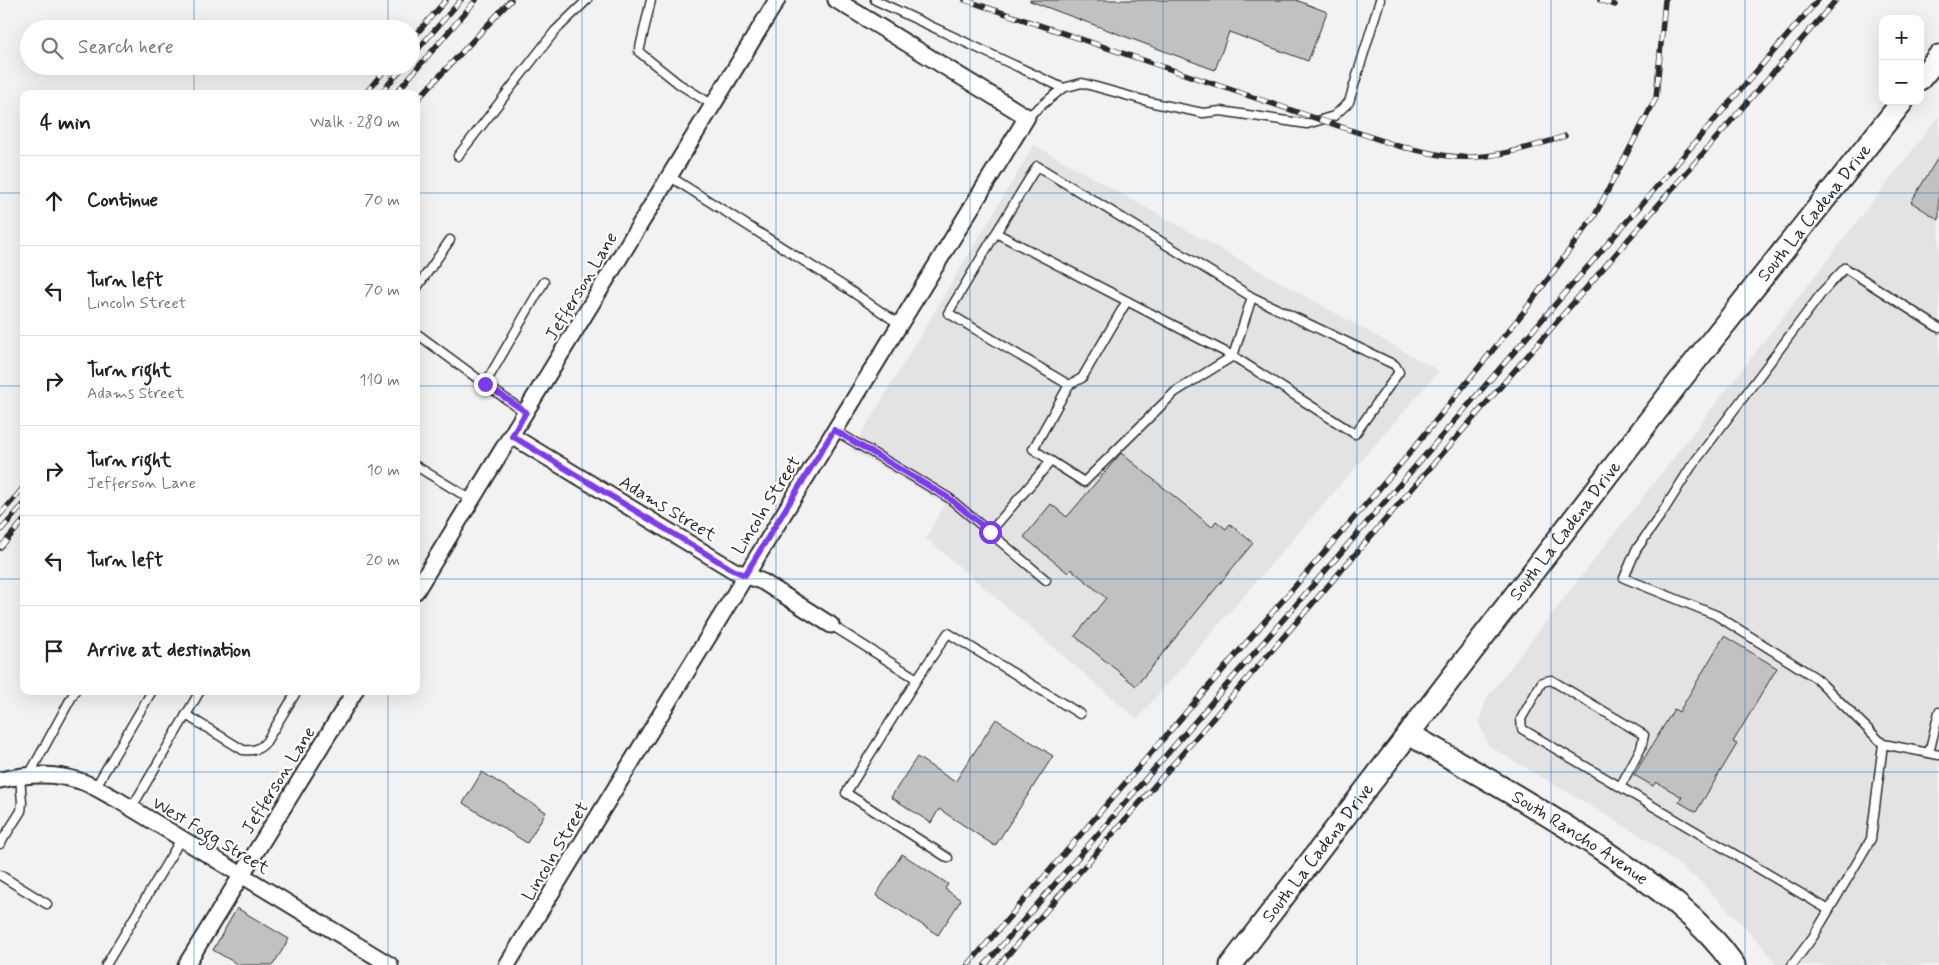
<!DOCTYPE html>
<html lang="en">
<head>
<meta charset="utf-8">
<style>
	body { margin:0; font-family:Mynerve,sans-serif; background:#f2f2f2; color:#222 }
	.controls { position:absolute; right:15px; top:15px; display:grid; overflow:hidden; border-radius:10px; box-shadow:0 5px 20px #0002 }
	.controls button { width:45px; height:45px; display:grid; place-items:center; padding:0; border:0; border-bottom:1px solid #e0e0e0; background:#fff; color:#222; font:25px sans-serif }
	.stop { position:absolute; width:15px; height:15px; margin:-11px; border:4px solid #7c3aed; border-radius:50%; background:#fff }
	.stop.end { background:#7c3aed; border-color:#fff; box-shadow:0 1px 5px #0008 }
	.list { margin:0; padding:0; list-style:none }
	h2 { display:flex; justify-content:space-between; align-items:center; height:65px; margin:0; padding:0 20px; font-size:21px }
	h2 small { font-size:16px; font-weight:400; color:#767676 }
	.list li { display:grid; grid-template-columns:32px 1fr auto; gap:15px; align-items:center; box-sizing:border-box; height:90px; padding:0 20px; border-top:1px solid #e0e0e0 }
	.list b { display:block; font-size:19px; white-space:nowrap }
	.list p { margin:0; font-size:16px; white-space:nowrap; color:#767676 }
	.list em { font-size:16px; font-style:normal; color:#767676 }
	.icon { flex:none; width:28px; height:28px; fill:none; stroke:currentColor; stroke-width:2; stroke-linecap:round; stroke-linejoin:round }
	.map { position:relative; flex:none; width:1939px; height:965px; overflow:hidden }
	.search { position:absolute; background:#fff; box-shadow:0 5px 20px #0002; left:20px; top:20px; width:400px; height:55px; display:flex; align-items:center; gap:12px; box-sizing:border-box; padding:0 18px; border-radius:28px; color:#767676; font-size:19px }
	.panel { position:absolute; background:#fff; box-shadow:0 5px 20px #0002; left:20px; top:90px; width:400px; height:605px; border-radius:10px }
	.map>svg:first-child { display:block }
</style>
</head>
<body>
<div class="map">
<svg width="1939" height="965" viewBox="0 0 1939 965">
	<rect width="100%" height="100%" fill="#f2f2f2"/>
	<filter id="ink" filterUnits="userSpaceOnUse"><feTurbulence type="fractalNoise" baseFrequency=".02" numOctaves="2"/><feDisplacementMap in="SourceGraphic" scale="10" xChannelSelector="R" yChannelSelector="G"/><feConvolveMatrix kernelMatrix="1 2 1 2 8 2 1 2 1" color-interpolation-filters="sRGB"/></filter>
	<g filter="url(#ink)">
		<g fill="#e3e3e3">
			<path d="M1939,116V965H1777L1759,942L1704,885L1648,840L1489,746L1479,723L1486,699Z"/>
			<path d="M1034,145L1439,371L1137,719L926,538L945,504L852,450Z"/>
		</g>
		<g fill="#c1c1c1" stroke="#2b2b2b">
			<path d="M1030,0H1296L1327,12L1308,61L1229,32L1215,70L1030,1Z"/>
			<path d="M1939,156V220L1911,202Z"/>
			<path d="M1121,453L1212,527L1216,521L1226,529L1230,524L1253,543L1136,686L1075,636L1106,598L1071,569L1068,573L1024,537L1051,504L1067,517Z"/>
			<path d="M1724,636L1777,668L1733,742L1737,744L1696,812L1679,802L1682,797L1656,782L1653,786L1634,775L1674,709L1679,712Z"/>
			<path d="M996,719L1053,756L995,846L939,809L931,823L891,797L917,757L955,782Z"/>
			<path d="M482,772L546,812L527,843L463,803Z"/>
			<path d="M902,854L948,884L945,889L961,900L938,935L876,895Z"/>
			<path d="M237,908L289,939L273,965H239L213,950Z"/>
		</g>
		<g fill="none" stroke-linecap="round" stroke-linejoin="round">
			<g stroke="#2b2b2b" stroke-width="11">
				<g id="lane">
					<path d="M651,0L639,52L679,84L713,105"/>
					<path d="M875,0L1063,88"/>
					<path d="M1027,117L1063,88L1082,83L1154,103L1203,113L1221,111L1307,124L1334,116L1349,102L1380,0"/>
					<path d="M458,156L555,31L587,0"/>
					<path d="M669,176L845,287L899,324"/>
					<path d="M996,233L948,313L1069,385L1033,449L1051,461"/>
					<path d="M416,289L450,240"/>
					<path d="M1939,328L1845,268L1824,290L1691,467L1662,513L1636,550L1624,578L1716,615L1816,678L1883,744L1939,755"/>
					<path d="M416,333L485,384"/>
					<path d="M1069,385L1082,378L1127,301"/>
					<path d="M526,413L485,384L544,282"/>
					<path d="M834,430L949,498L1046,580"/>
					<path d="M416,466L472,500"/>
					<path d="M990,532L1051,461L1084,482L1175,392L1233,356L1355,434L1399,372L1395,365L1252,297L1233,356L996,233L1037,166L1252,297"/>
					<path d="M831,625L917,679L846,793L948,858"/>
					<path d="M917,679L948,633L1080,714"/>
					<path d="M186,715L243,750C253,751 259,750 266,742L297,691"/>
					<path d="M1929,753L1939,712"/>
					<path d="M29,775L75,691"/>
					<path d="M1620,787L1641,748L1644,735L1551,680L1542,682L1521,719L1522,729L1829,910"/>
					<path d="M95,788L152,691"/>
					<path d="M131,809L200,691"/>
					<path d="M0,844L21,811L22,803L20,775"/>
					<path d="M0,875L47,904"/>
					<path d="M106,965L181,839"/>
					<path d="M1792,965L1813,937L1871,839L1883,744"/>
				</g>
			</g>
			<g stroke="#2b2b2b" stroke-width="19">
				<g id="street">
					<path d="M512,436L733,570L763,582L831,625"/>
					<path d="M416,591L777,0"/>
					<path d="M0,780C26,774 54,772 80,781C93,785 106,794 118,800L390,965"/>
					<path d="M186,965L355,691"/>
					<path d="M507,965L1027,117L836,0"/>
				</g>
			</g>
			<g stroke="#2b2b2b" stroke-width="25">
				<g id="secondary">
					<path d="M1920,79L1939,56"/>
					<path id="s1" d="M1409,734C1477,773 1544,811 1610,855C1655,886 1702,919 1734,965"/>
					<path id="s2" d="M1231,965L1678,383L1903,101"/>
				</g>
			</g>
			<use href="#lane" stroke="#fff" stroke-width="8"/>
			<use href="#street" stroke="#fff" stroke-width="15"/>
			<use href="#secondary" stroke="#fff" stroke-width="21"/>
			<g stroke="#2b2b2b" stroke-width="5.5">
				<g id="rail">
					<path d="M965,0L1398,146C1423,151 1450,159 1475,157C1506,155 1536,146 1565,136"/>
					<path d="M1600,0L1615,5"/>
					<path d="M411,40L446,0"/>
					<path d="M411,57L461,0"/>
					<path d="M365,94L388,66"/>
					<path d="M380,94L404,66"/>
					<path d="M395,94L476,0"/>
					<path d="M416,101L511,0"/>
					<path d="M0,515L24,487"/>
					<path d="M0,531L24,504"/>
					<path d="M0,548L24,520"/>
					<path d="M968,965L1404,460L1526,309L1595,215L1656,98L1665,0"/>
					<path d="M985,965L1818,0"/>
					<path d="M999,965L1836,0"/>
				</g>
			</g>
			<use href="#rail" stroke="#fff" stroke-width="4" stroke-dasharray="11" stroke-linecap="butt"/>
		</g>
	</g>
	<g fill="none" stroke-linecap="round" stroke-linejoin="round" filter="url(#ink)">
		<path stroke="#7c3aed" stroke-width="6" d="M485,384L526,412L512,436L733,570L745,575L834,430L949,498L990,532"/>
	</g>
	<path fill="none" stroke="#1f6fb2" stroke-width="1" stroke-opacity="0.55" d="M194,0V29M388,0V29M582,0V965M776,0V965M970,0V965M1163,0V965M1357,0V965M1551,0V965M1745,0V965M194,66V94M388,66V94M0,193H24M416,193H1939M0,386H24M416,386H1939M0,579H24M416,579H1939M194,691V965M388,691V965M0,772H1939"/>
	<g text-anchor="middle" stroke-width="4.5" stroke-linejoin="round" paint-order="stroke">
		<g font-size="18" fill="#2b2b2b" stroke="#fff">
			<text dy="6" stroke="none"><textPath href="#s2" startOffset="952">South La Cadena Drive</textPath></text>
			<text transform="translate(581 286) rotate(-59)" y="6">Jefferson Lane</text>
			<text transform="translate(766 505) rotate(-58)" y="6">Lincoln Street</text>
			<text transform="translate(668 508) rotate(31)" y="6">Adams Street</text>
			<text dy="6" stroke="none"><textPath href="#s2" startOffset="548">South La Cadena Drive</textPath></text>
			<text transform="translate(278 780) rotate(-58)" y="6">Jefferson Lane</text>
			<text transform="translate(211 835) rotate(31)" y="6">West Fogg Street</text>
			<text dy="6" stroke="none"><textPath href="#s1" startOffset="200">South Rancho Avenue</textPath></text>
			<text transform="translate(555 851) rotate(-59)" y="6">Lincoln Street</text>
			<text dy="6" stroke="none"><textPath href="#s2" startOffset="142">South La Cadena Drive</textPath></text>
		</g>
	</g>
</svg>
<div class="controls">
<button>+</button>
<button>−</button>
</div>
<div class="stop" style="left:990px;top:532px"></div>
<div class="stop end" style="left:485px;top:384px"></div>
<div class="search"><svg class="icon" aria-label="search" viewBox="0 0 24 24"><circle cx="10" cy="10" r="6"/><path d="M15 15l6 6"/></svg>Search here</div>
<section class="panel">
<h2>4 min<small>Walk · 280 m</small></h2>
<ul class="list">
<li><svg class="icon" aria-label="ahead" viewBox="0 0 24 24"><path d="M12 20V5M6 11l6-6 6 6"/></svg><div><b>Continue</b></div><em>70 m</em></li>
<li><svg class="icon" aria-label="left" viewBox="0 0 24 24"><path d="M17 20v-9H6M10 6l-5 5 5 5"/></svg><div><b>Turn left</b><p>Lincoln Street</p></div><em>70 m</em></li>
<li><svg class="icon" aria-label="right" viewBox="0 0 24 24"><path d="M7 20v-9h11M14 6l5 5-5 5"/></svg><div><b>Turn right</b><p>Adams Street</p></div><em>110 m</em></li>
<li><svg class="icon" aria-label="right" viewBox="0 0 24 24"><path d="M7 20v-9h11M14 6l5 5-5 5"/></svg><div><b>Turn right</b><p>Jefferson Lane</p></div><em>10 m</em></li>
<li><svg class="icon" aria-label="left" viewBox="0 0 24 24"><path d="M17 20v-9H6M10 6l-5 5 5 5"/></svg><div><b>Turn left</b></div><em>20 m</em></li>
<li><svg class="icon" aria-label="arrive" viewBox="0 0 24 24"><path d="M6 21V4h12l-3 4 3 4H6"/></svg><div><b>Arrive at destination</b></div></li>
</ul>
</section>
</div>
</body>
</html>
